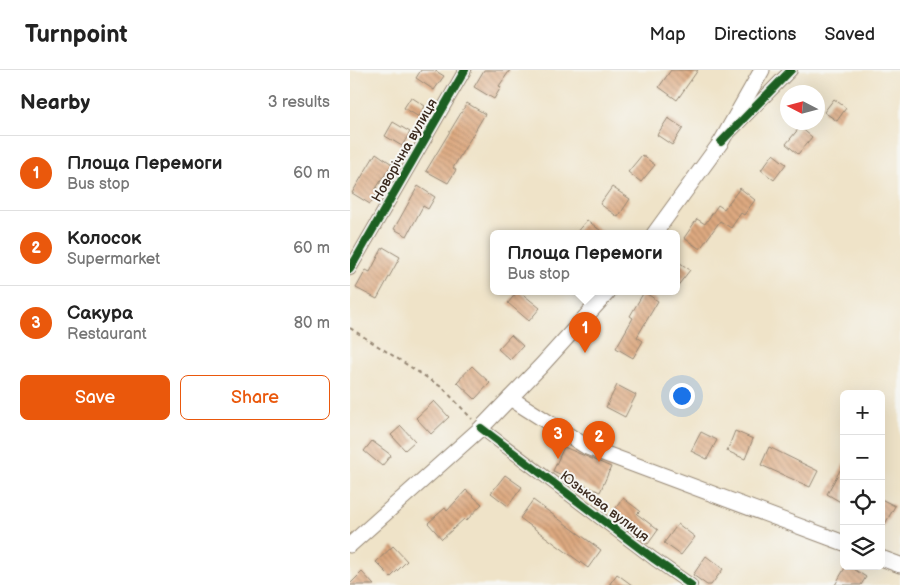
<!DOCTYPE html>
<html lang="en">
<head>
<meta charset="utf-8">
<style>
	body { margin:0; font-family:"Balsamiq Sans",sans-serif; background:#f6f6f6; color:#222 }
	.controls { position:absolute; right:15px; bottom:15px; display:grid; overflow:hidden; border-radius:8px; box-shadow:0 5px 20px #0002 }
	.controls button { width:45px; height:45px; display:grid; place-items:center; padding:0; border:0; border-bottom:1px solid #e0e0e0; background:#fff; color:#222; font:25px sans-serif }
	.compass { position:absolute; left:430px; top:15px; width:45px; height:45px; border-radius:50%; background:#fff; box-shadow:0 5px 20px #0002; rotate:276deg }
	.you { position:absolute; left:331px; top:325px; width:18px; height:18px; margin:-12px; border:4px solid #fff; border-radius:50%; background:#1a73e8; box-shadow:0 0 0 8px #1a73e833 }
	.badge { display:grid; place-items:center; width:32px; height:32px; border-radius:50%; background:#ea580c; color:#fff; font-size:16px; font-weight:700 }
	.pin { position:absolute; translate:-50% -41px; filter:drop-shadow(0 1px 2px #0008) }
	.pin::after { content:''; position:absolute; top:26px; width:18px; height:15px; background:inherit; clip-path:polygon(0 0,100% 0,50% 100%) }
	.popup { position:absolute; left:140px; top:160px; width:190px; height:65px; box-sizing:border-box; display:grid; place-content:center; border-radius:8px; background:#fff; filter:drop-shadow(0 1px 4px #0005); font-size:16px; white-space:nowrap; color:#767676 }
	.popup b { font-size:19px; color:#222 }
	.popup::after { content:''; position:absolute; left:50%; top:100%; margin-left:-10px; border:10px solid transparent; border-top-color:#fff }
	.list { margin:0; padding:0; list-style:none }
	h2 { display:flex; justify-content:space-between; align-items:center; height:65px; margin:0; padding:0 20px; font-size:21px }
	h2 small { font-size:16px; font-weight:400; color:#767676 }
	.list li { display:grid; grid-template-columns:32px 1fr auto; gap:15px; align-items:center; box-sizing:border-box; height:75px; padding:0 20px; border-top:1px solid #e0e0e0 }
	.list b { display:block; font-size:19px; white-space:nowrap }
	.list p { margin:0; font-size:16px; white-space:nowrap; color:#767676 }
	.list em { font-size:16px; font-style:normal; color:#767676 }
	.actions { display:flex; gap:10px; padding:15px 20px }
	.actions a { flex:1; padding:11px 0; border:1px solid #ea580c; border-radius:8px; text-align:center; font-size:18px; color:#ea580c }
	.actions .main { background:#ea580c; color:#fff }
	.icon { flex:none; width:28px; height:28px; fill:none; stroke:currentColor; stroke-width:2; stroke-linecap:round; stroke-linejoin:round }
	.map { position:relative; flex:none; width:550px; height:515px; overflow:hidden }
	header { display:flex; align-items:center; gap:30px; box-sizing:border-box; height:70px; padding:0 25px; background:#fff; border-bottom:1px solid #e0e0e0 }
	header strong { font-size:24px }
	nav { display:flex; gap:28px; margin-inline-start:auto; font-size:18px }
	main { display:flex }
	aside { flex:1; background:#fff }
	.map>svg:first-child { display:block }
</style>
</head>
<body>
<header>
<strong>Turnpoint</strong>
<nav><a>Map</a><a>Directions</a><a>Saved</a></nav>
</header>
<main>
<aside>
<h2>Nearby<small>3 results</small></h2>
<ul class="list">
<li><span class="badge">1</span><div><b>Площа Перемоги</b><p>Bus stop</p></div><em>60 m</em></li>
<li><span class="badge">2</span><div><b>Колосок</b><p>Supermarket</p></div><em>60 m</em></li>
<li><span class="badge">3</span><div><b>Сакура</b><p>Restaurant</p></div><em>80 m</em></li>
</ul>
<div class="actions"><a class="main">Save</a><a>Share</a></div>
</aside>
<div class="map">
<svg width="550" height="515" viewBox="0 0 550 515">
	<defs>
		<pattern id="building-back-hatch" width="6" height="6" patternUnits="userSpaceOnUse" patternTransform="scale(1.25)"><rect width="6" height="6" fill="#dda980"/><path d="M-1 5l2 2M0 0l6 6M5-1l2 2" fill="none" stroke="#b48a68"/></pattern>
	</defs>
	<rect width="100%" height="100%" fill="#f6f6f2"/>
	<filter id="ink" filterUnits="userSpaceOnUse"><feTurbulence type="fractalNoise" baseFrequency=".02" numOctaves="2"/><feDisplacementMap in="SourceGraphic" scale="10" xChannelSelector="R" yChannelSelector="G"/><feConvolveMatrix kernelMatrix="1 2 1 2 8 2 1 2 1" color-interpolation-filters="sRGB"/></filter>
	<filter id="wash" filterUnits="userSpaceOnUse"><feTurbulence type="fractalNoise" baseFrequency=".0096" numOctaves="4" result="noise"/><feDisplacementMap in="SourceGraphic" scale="20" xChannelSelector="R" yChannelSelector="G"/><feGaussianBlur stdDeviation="1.12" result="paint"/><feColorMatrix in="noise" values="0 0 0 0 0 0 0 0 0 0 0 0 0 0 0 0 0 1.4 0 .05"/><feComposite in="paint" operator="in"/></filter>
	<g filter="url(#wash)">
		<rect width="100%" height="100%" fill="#efe3c8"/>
		<g id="blocks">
			<g fill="url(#building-back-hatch)">
				<path d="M71,0H84L94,6L84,20L66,8Z"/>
				<path d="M134,0H160L149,16L151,17L144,29L124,17Z"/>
				<path d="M321,0H348L327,30L309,17Z"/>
				<path d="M61,27L75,36L69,47L54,38Z"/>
				<path d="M484,29L496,38L487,51L474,42Z"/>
				<path d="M117,33L135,44L103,98L106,100L98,113L76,101Z"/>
				<path d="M318,48L333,58L322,75L307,65Z"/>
				<path d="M43,52L60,62L52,76L35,66Z"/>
				<path d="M450,57L462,67L448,84L436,74Z"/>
				<path d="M26,83L42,94L25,120L28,122L20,134L2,123Z"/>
				<path d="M423,84L436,94L424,110L411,100Z"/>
				<path d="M292,85L305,95L291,112L278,102Z"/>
				<path d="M68,116L85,127L78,139L73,136L57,166L44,159Z"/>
				<path d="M262,117L280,129L268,147L250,134Z"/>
				<path d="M390,118L405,130L394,145L391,143L381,158L370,151L350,179L334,168L347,149L355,154L368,135L374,139Z"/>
				<path d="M237,150L255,164H225Z"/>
				<path d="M33,177L50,187L27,229L6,218L16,200L20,202Z"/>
				<path d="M326,190L340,200L326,218Z"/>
				<path d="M167,222H170L190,238L179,251L158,233Z"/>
				<path d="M294,222L308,231L287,267L293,271L283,288L266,278L283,248L280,246Z"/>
				<path d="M161,265L173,276L160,290L148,279Z"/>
				<path d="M122,296L140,313L125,329L107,312Z"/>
				<path d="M267,315L286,325L275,347L256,337Z"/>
				<path d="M84,331L99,347L81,364L66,348Z"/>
				<path d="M51,356L65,371L55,380L41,365Z"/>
				<path d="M385,361L403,369L395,389L377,381Z"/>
				<path d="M351,362L367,370L357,389L341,381Z"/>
				<path d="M22,371L41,385L32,396L14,381Z"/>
				<path d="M214,377L261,397L250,422L203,401Z"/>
				<path d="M419,377L468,401L460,417L411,395Z"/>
				<path d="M494,393V434L477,424Z"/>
				<path d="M155,405L172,417L158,436L141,423Z"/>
				<path d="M116,420L132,434L116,451L114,449L92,469L78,453L95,438L97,441Z"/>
				<path d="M273,428L290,441L287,444L308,460L298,474L260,446Z"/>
				<path d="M531,429L545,436L531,461Z"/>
				<path d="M183,430L251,480L238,498L170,448Z"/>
				<path d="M328,454L345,467L331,485L314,473Z"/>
				<path d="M43,476L57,491L41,507L26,492Z"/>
				<path d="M356,486L373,499L361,515H357L343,505Z"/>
				<path d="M496,496H499L516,507L511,515H485Z"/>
				<path d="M12,502L24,515H0V514Z"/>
				<path d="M267,504L282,515H259Z"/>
			</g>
		</g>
	</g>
	<g filter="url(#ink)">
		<use href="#blocks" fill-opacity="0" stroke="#958673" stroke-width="1"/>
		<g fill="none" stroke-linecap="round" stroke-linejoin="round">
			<g stroke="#958673" stroke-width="14">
				<g id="minor">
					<path d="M381,61L441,0"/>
					<path d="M0,199L115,0"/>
					<path d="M131,358L304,489L341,515"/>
				</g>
			</g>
			<g stroke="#958673" stroke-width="17">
				<g id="major">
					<path d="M304,164L371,72L412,0"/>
					<path d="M160,328L237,377L494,473"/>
					<path d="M0,475L131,358L191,296L258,222"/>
					<path d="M531,488L550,495"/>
				</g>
			</g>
			<path stroke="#958673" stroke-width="2" stroke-dasharray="4 4" stroke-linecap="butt" d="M0,258L93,318L122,349"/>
			<use href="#minor" stroke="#fff" stroke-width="12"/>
			<use href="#major" stroke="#fff" stroke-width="15"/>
			<g stroke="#f6f6f2" stroke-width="11">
				<g id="cycleway">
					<path d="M371,72L441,0"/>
					<path d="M0,199L115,0"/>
					<path d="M131,358L304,489L341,515"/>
				</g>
			</g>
			<use href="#cycleway" stroke="#1b5e20" stroke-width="8"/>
		</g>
	</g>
	<g text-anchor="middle" stroke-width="4" stroke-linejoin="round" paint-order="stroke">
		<g font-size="14" fill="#3b2a1e" stroke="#f6f6f2">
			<text transform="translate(54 80) rotate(-60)" y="5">Новорічна вулиця</text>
			<text transform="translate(255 436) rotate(37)" y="5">Юзькова вулиця</text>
		</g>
	</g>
</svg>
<div class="controls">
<button>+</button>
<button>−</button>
<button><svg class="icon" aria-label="locate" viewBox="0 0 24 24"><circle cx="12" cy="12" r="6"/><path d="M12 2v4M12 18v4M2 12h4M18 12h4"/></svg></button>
<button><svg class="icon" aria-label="layers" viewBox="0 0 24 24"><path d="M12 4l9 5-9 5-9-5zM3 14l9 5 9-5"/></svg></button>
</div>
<svg class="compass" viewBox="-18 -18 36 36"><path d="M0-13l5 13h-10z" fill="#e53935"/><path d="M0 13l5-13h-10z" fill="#767676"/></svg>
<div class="you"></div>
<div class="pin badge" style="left:235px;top:283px">1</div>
<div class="popup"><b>Площа Перемоги</b>Bus stop</div>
<div class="pin badge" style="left:249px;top:392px">2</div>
<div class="pin badge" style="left:208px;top:389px">3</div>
</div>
</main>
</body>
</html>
